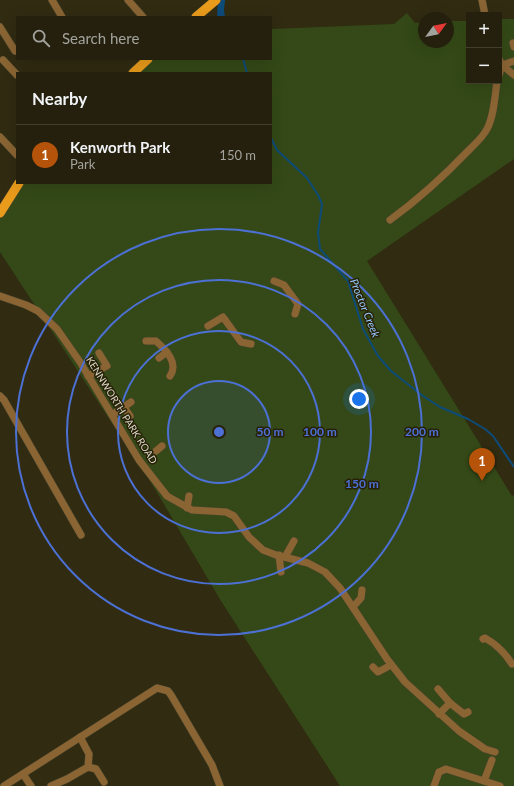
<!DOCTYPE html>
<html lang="en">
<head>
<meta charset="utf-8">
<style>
	body { margin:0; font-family:Lato,sans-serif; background:#302d1b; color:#f1f3f6 }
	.controls { position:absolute; right:12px; top:12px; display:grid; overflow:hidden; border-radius:0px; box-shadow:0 4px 16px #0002 }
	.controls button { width:36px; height:36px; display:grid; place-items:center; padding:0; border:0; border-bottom:1px solid #413e2e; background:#24200d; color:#f1f3f6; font:20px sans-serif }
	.compass { position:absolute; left:418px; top:12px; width:36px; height:36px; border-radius:50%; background:#24200d; box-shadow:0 4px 16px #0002; rotate:57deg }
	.you { position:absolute; left:359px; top:399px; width:14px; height:14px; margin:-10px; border:3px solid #fff; border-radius:50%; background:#1a73e8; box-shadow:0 0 0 6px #1a73e833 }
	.badge { display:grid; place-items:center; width:26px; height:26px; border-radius:50%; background:#b45309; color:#fff; font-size:13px; font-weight:700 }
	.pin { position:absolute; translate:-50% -33px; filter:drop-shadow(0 1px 2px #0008) }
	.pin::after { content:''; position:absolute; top:21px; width:14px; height:12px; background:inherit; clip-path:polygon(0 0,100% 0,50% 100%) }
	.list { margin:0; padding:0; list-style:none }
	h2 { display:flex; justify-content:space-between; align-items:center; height:52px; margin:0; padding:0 16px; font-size:17px }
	h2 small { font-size:13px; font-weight:400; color:#a3a39d }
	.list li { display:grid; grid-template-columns:26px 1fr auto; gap:12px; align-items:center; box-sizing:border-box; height:60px; padding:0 16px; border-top:1px solid #413e2e }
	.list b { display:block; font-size:15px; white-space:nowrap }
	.list p { margin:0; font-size:13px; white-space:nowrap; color:#a3a39d }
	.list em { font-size:13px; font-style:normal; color:#a3a39d }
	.icon { flex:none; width:22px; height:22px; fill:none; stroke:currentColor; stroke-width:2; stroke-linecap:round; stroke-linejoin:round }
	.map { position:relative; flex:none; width:514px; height:786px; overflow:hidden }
	.search { position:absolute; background:#24200d; box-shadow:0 4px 16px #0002; left:16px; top:16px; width:256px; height:44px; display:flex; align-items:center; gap:10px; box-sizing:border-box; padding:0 14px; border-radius:0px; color:#a3a39d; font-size:15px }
	.panel { position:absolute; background:#24200d; box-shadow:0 4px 16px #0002; left:16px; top:72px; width:256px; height:112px; border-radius:0px }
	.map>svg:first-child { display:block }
</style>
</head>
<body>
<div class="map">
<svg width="514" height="786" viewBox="0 0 514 786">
	<rect width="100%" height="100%" fill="#302b11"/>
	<path fill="#344917" d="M407,13L415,23L424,22V42H448V21H469V81H499V19H514V159L367,261L512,496L514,495V786H340L221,601L155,489L0,252V219L18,183H271V73H137L155,59H271V29L394,24Z"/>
	<path fill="#0d4b79" d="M218,0H225L224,10L225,17H217Z"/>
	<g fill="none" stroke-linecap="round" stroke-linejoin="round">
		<g stroke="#0d4b79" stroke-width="2">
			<path d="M243,59L247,73"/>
			<path d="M271,138L277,150L307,178L318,195L322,204L318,233L320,249L348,281L363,329L378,356L391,371L423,396L440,407L468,419L485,429L493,436L514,467"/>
		</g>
		<g stroke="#4b472e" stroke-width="8">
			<g id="minor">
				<path d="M52,0L62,17"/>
				<path d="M128,0L143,17"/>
				<path d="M482,0L485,15"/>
				<path d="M0,27L15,51L17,49"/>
				<path d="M514,43H513L514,47"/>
				<path d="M499,59L502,65L514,75"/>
				<path d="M3,60L17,75"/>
				<path d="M499,75L502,65L514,61"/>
				<path d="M0,137L17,155"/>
				<path d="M390,220C419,199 444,176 469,150C475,144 483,137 487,129C494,116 495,96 497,81"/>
				<path d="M274,281L284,285L298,304L295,314"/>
				<path d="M0,296L26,305L38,311L57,329L80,362L139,460L167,496L192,510L226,512L234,516L249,537L263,550L276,555L308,563L325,572L340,588L387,659L405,682L459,731L485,749L495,752"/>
				<path d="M208,326L223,317L241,342L251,344"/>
				<path d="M146,341H156C166,350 179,363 170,376"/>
				<path d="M159,358L167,352"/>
				<path d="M88,376L107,366L99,353"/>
				<path d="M0,396L4,400L81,535"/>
				<path d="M124,407L130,416"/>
				<path d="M112,415L131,402"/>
				<path d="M156,451L162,446"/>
				<path d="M187,508L189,496"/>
				<path d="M279,555L281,572"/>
				<path d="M285,557L294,541"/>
				<path d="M353,607L361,598L362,590"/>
				<path d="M483,639L485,638C496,644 505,653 512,664"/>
				<path d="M373,667L378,672L391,665"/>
				<path d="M438,689L450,703L464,714L468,712"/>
				<path d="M439,714L450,703"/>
				<path d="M88,767L96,769L104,782"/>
				<path d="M23,774L31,786"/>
				<path d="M484,781L492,760"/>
				<path d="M4,786L157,688L168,691L171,695L212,765L220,786"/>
				<path d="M51,786L67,779L88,767L89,754L80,737"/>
				<path d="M434,786L439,772L446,769L500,786"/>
			</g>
		</g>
		<g stroke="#4b472e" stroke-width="10">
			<g id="major">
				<path d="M196,17L216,0"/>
				<path d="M133,73L148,59"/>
				<path d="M0,213L19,183"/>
			</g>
		</g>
		<use href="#minor" stroke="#8a6433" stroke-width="7"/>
		<use href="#major" stroke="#e99b1b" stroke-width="9"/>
	</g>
	<circle cx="219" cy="432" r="51" fill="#4c70d4" fill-opacity=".12"/>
	<g fill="none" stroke="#4c70d4" stroke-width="2">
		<circle cx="219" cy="432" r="51"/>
		<circle cx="219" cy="432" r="101"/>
		<circle cx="219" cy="432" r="152"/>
		<circle cx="219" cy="432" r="203"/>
	</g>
	<g text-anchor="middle" stroke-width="3" stroke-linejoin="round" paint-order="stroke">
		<g font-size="10" fill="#dad7c8" stroke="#272107">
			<text transform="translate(122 410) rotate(58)" y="4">KENNWORTH PARK ROAD</text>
		</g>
		<g font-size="11" font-style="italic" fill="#95cbfe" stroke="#272107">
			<text transform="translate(365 308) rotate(68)" y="4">Proctor Creek</text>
		</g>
	</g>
	<circle cx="219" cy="432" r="6" fill="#4c70d4" stroke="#272107" stroke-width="2"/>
	<g font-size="12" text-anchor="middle" font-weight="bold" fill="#4c70d4" stroke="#272107" stroke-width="3" stroke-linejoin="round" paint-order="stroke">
		<text x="270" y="436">50 m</text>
		<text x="320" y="436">100 m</text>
		<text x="422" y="436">200 m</text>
		<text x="362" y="488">150 m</text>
	</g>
</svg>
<div class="controls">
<button>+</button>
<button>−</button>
</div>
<svg class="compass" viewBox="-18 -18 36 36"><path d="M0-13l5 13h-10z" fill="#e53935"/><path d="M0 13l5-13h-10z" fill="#a3a39d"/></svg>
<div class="you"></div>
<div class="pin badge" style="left:482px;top:481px">1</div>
<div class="search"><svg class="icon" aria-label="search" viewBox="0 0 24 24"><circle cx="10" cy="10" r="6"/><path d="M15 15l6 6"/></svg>Search here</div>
<section class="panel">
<h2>Nearby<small></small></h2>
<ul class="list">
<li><span class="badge">1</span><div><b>Kenworth Park</b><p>Park</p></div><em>150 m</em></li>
</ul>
</section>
</div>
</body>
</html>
